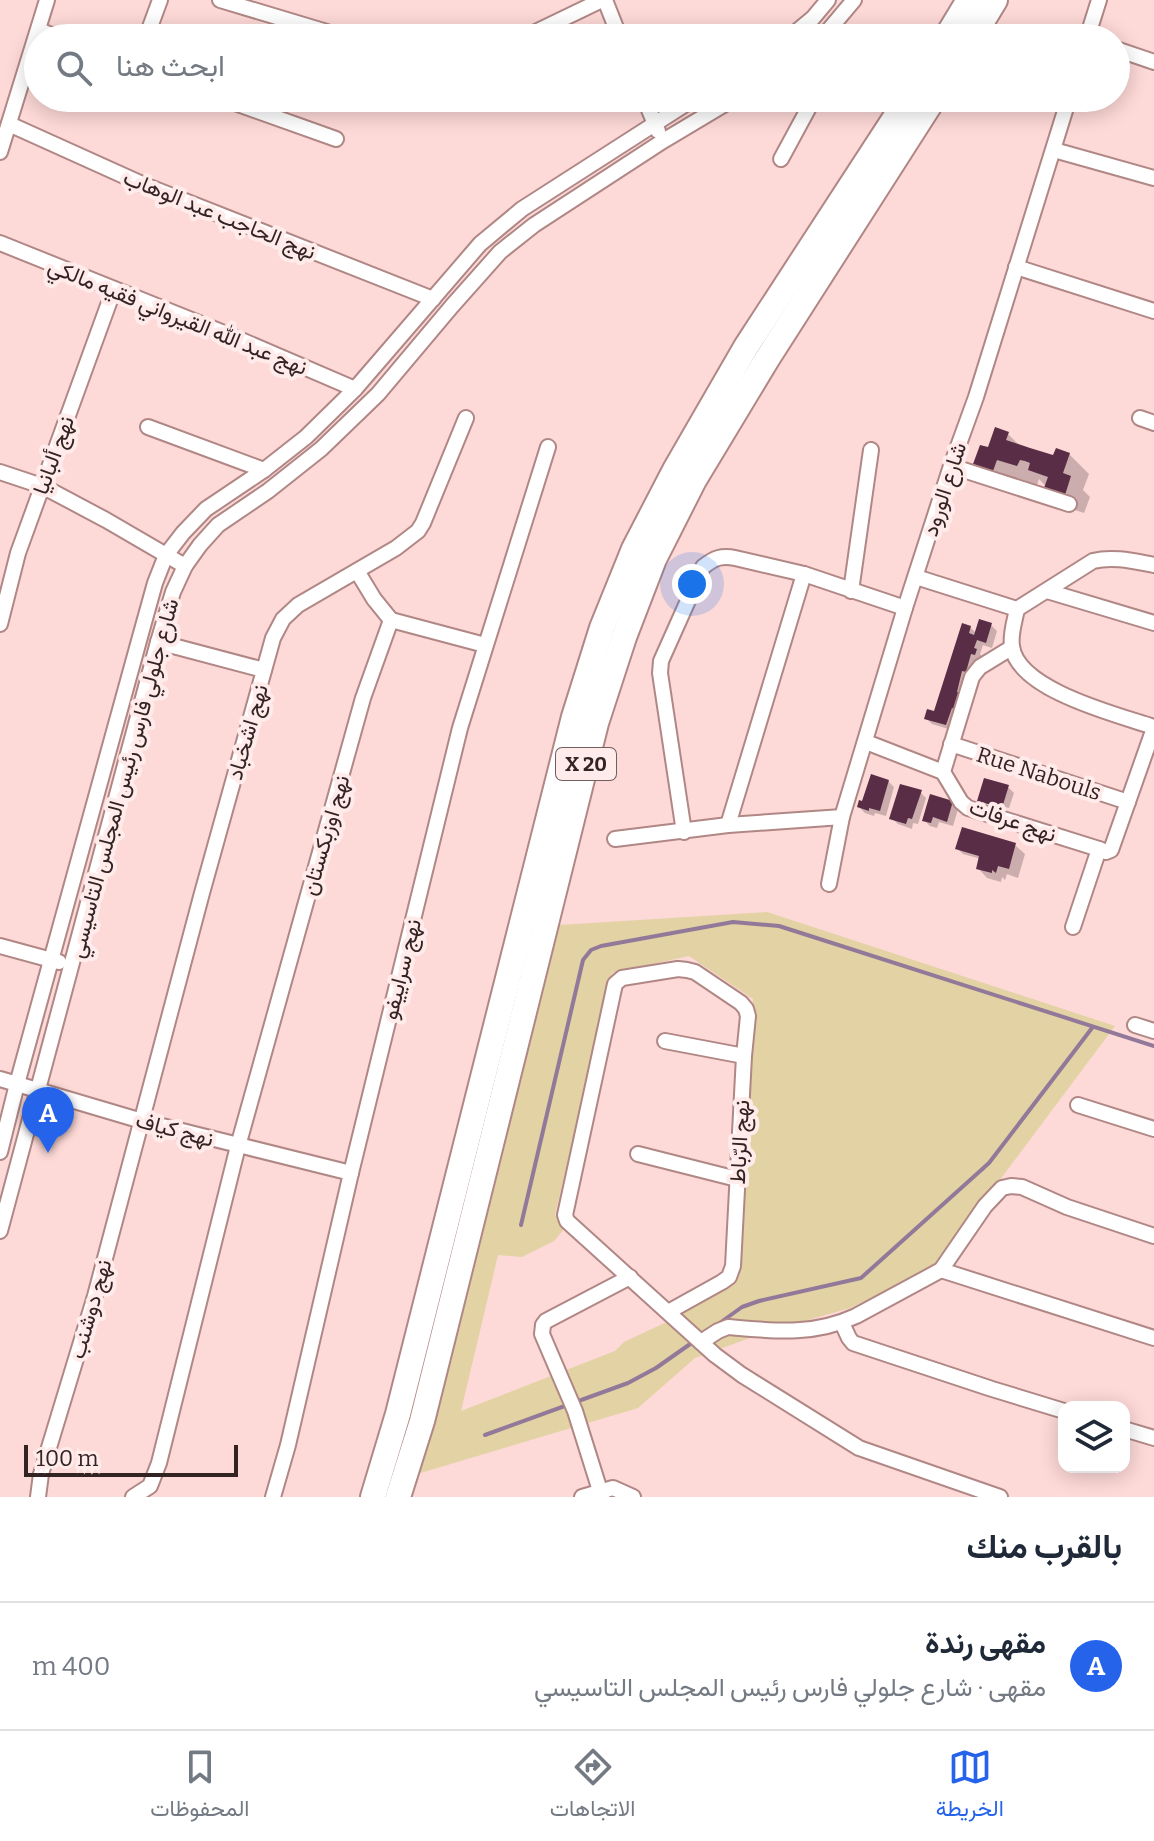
<!DOCTYPE html>
<html lang="ar">
<head>
<meta charset="utf-8">
<style>
	body { margin:0; font-family:Bitter,Vazirmatn,serif; background:#f6f6f7; color:#1f2937; direction:rtl }
	.controls { position:absolute; right:24px; bottom:24px; display:grid; overflow:hidden; border-radius:16px; box-shadow:0 4px 20px #0003 }
	.controls button { width:72px; height:72px; display:grid; place-items:center; padding:0; border:0; border-bottom:2px solid #e0e1e3; background:#fff; color:#1f2937; font:40px sans-serif }
	.scale { position:absolute; left:24px; bottom:20px; width:214px; box-sizing:border-box; padding-left:8px; border:4px solid #332322; border-top:0; font-size:22px; line-height:28px; white-space:nowrap; color:#332322; -webkit-text-stroke:6px #feebea; paint-order:stroke }
	.you { position:absolute; left:692px; top:584px; width:28px; height:28px; margin:-20px; border:6px solid #fff; border-radius:50%; background:#1a73e8; box-shadow:0 0 0 12px #1a73e833 }
	.badge { display:grid; place-items:center; width:52px; height:52px; border-radius:50%; background:#2563eb; color:#fff; font-size:26px; font-weight:700 }
	.pin { position:absolute; translate:-50% -66px; filter:drop-shadow(0 2px 4px #0008) }
	.pin::after { content:''; position:absolute; top:42px; width:28px; height:24px; background:inherit; clip-path:polygon(0 0,100% 0,50% 100%) }
	.list { margin:0; padding:0; list-style:none }
	h2 { display:flex; justify-content:space-between; align-items:center; height:104px; margin:0; padding:0 32px; font-size:34px }
	h2 small { font-size:26px; font-weight:400; color:#747a83 }
	.list li { display:grid; grid-template-columns:52px 1fr auto; gap:24px; align-items:center; box-sizing:border-box; height:128px; padding:0 32px; border-top:2px solid #e0e1e3 }
	.list b { display:block; font-size:30px; white-space:nowrap }
	.list p { margin:0; font-size:26px; white-space:nowrap; color:#747a83 }
	.list em { font-size:26px; font-style:normal; color:#747a83 }
	.icon { flex:none; width:44px; height:44px; fill:none; stroke:currentColor; stroke-width:2; stroke-linecap:round; stroke-linejoin:round }
	.map { position:relative; flex:none; width:1154px; height:1497px; overflow:hidden; direction:ltr }
	.search { position:absolute; background:#fff; box-shadow:0 4px 20px #0003; left:24px; right:24px; top:24px; height:88px; display:flex; align-items:center; gap:20px; box-sizing:border-box; padding:0 28px; border-radius:44px; color:#747a83; font-size:30px }
	.sheet { height:232px; background:#fff }
	nav { display:flex; justify-content:space-around; align-items:center; box-sizing:border-box; height:112px; border-top:2px solid #e0e1e3; background:#fff; font-size:22px; color:#747a83 }
	nav a { display:grid; justify-items:center; gap:4px }
	nav .on { color:#2563eb }
	.map>svg:first-child { display:block }
</style>
</head>
<body>
<div class="map">
<svg width="1154" height="1497" viewBox="0 0 1154 1497">
	<rect width="100%" height="100%" fill="#fdd9d7"/>
	<path fill="#e2d2a4" fill-rule="evenodd" d="M767,912L1115,1026L933,1269L850,1308L769,1331L695,1358L638,1408L417,1474L432,1423L559,925ZM689,956L753,999L737,1280L671,1320L624,1342L615,1351L461,1411L498,1255L522,1257L554,1241L564,1229L555,1215L612,973Z"/>
	<g fill="#0003">
		<path d="M1008,434L1021,447L1054,458L1069,454L1089,474L1083,490L1090,497L1084,513L1066,507L1039,479L1037,485L1017,478L1013,489L995,483L975,464Z"/>
		<path d="M991,625L997,631L992,648L983,645L980,654L982,656L981,660L977,659L952,730L932,724L926,718L935,714L970,627L977,634Z"/>
		<path d="M888,781L894,787L886,816L875,813L874,816L865,813L859,807Z"/>
		<path d="M1008,787L1014,793L1009,808L983,801V805L979,800Z"/>
		<path d="M920,792L926,798L918,824L913,823L912,829L898,824L892,818Z"/>
		<path d="M952,803L958,809L953,826L939,822L937,828L930,826L924,820Z"/>
		<path d="M1015,845L1025,854L1018,878L1007,874L1005,880L1002,877L1001,882L987,878L978,868L981,859L963,854L957,848Z"/>
	</g>
	<g fill="none" stroke-linecap="round" stroke-linejoin="round">
		<g stroke="#927999" stroke-width="4">
			<path d="M521,1225L583,960L591,950L601,946L733,922L779,926L1154,1046"/>
			<path d="M717,1325L742,1307L759,1301L861,1278L989,1163L1092,1028"/>
			<path d="M485,1435L628,1383L656,1368L693,1342"/>
		</g>
	</g>
	<g fill="#582d45">
		<path d="M995,427L1009,432L1006,440L1030,448L1053,455L1056,448L1070,453L1063,473L1071,476L1065,495L1044,488L1048,477L1028,470L1030,463L1025,461L1020,460L1017,466L997,460L993,471L973,464L980,445L988,447Z"/>
		<path d="M979,619L992,623L986,643L977,640L974,648L977,649L975,655L971,654L966,672L962,671L957,692L960,693L955,709L952,708L946,725L924,719L927,709L934,711L962,623L971,626L969,633L974,635Z"/>
		<path d="M871,774L889,780L880,811L869,808V811L857,807L859,800L862,801Z"/>
		<path d="M984,778L1009,785L1002,808L977,801Z"/>
		<path d="M900,784L922,790L912,819L908,818L906,824L889,819Z"/>
		<path d="M930,794L953,801L947,822L933,817L931,823L922,821Z"/>
		<path d="M962,827L1016,843L1009,869L998,866L996,873L992,870V873L976,869L979,856L955,849Z"/>
	</g>
	<g fill="none" stroke-linecap="round" stroke-linejoin="round">
		<g stroke="#b08785" stroke-width="18">
			<g id="minor">
				<path d="M220,0L347,38"/>
				<path d="M605,0L620,38"/>
				<path d="M39,30L59,38"/>
				<path d="M146,38L160,0"/>
				<path d="M523,38L602,0"/>
				<path d="M789,38L813,18L828,0"/>
				<path d="M822,38L854,0"/>
				<path d="M1087,38L1099,0"/>
				<path d="M1116,49L1154,62"/>
				<path d="M221,98L336,139"/>
				<path d="M644,98L658,131"/>
				<path d="M9,124L142,184L433,299"/>
				<path d="M1054,150L1154,178"/>
				<path d="M0,152L47,0"/>
				<path d="M781,159L814,98"/>
				<path d="M0,243L234,337L355,389"/>
				<path d="M1016,267L1154,311"/>
				<path d="M1140,418L1154,423"/>
				<path d="M148,427L264,470"/>
				<path d="M951,466L1069,504"/>
				<path d="M0,472L42,486L106,520L185,566"/>
				<path d="M357,571L374,599L391,620"/>
				<path d="M916,577L1017,609L1093,561C1113,556 1133,561 1154,565"/>
				<path d="M851,591L871,450"/>
				<path d="M1047,591L1154,623"/>
				<path d="M1017,609C1015,620 1010,634 1012,646C1017,690 1118,715 1154,727"/>
				<path d="M391,620L485,645"/>
				<path d="M0,624L18,553L114,289"/>
				<path d="M158,642L264,670"/>
				<path d="M866,742L943,772"/>
				<path d="M951,744L1128,802"/>
				<path d="M943,772L961,802L968,808L1099,849"/>
				<path d="M943,772L972,677L980,667L1011,648"/>
				<path d="M728,825L804,574"/>
				<path d="M684,832L660,673L661,661L703,567C714,558 722,555 735,558L804,574L905,608"/>
				<path d="M615,839L728,825L842,817"/>
				<path d="M829,884L842,817L905,608L951,466L976,397L1069,98"/>
				<path d="M1073,927L1099,849L1106,852L1111,850L1154,728"/>
				<path d="M0,946L59,962"/>
				<path d="M1135,1025L1154,1031"/>
				<path d="M665,1041L744,1056"/>
				<path d="M0,1079L142,1121L351,1173"/>
				<path d="M1078,1105L1154,1129"/>
				<path d="M0,1152L17,1084L140,637L155,583L166,555L183,533L206,509L264,470L306,437L355,389L480,244L522,209L695,98"/>
				<path d="M638,1154L737,1179"/>
				<path d="M0,1231L158,642L173,592L185,566L200,545L218,525L268,491L321,449L378,394L452,306L500,252L534,225L663,141L735,98"/>
				<path d="M941,1270L1154,1338"/>
				<path d="M668,1312L722,1282L729,1277L733,1266L744,1056L748,1016L746,1009L741,1003L695,972L687,970L678,969L622,978L615,984L565,1215L567,1221L715,1355L742,1375L859,1448L1000,1497"/>
				<path d="M842,1323L849,1338L853,1343L992,1389L1064,1411"/>
				<path d="M701,1342L718,1331L728,1327C774,1331 813,1336 856,1316L941,1270L985,1206L1002,1188L1011,1186L1022,1187L1067,1207L1154,1236"/>
				<path d="M1124,1429L1154,1438"/>
				<path d="M38,1497L41,1474L95,1296L202,893L273,638L283,619L298,605L396,548L418,531L423,523L466,418"/>
				<path d="M133,1497L150,1486L159,1463L238,1146L363,698L391,620"/>
				<path d="M273,1497L288,1445L351,1173L460,728L548,447"/>
				<path d="M582,1497L613,1488L633,1497"/>
				<path d="M602,1497L575,1411L542,1334L543,1325L546,1321L630,1277"/>
			</g>
		</g>
		<g stroke="#b08785" stroke-width="28">
			<g id="trunk">
				<path d="M946,38L969,0"/>
				<path d="M972,38L995,0"/>
				<path d="M373,1497L398,1414L574,717L602,628L634,549L675,470L746,347L908,98"/>
				<path d="M398,1497L422,1421L596,723L624,637L654,559L694,480L767,359L934,98"/>
			</g>
		</g>
		<use href="#minor" stroke="#fff" stroke-width="14"/>
		<use href="#trunk" stroke="#fff" stroke-width="24"/>
	</g>
	<g text-anchor="middle" stroke-width="8" stroke-linejoin="round" paint-order="stroke">
		<rect fill="#feebea" stroke="#705f5e" stroke-width="2" x="556" y="748" width="60" height="32" rx="6"/>
		<g font-size="20" font-weight="bold" fill="#332322">
			<text x="586" y="771">X 20</text>
		</g>
		<g font-size="22" fill="#332322" stroke="#feebea">
			<text transform="translate(220 214) rotate(22)" y="8">نهج الحاجب عبد الوهاب</text>
			<text transform="translate(178 316) rotate(22)" y="8">نهج عبد الله القيرواني فقيه مالكي</text>
			<text transform="translate(53 455) rotate(-70)" y="8">نهج ألبانيا</text>
			<text transform="translate(944 489) rotate(-72)" y="8">شارع الورود</text>
			<text transform="translate(247 732) rotate(-74)" y="8">نهج اشخباد</text>
			<text transform="translate(1039 773) rotate(18)" y="8">Rue Nabouls</text>
			<text transform="translate(123 778) rotate(-75)" y="8">شارع جلولي فارس رئيس المجلس التاسيسي</text>
			<text transform="translate(1013 820) rotate(19)" y="8">نهج عرفات</text>
			<text transform="translate(325 835) rotate(-74)" y="8">نهج اوزبكستان</text>
			<text transform="translate(401 969) rotate(-76)" y="8">نهج سراييفو</text>
			<text transform="translate(175 1129) rotate(15)" y="8">نهج كياف</text>
			<text transform="translate(739 1142) rotate(-87)" y="8">نهج الرّباط</text>
			<text transform="translate(90 1309) rotate(-74)" y="8">نهج دوشنب</text>
		</g>
	</g>
</svg>
<div class="controls">
<button><svg class="icon" aria-label="layers" viewBox="0 0 24 24"><path d="M12 4l9 5-9 5-9-5zM3 14l9 5 9-5"/></svg></button>
</div>
<div class="scale">100 m</div>
<div class="you"></div>
<div class="pin badge" style="left:48px;top:1153px">A</div>
<div class="search"><svg class="icon" aria-label="search" viewBox="0 0 24 24"><circle cx="10" cy="10" r="6"/><path d="M15 15l6 6"/></svg>ابحث هنا</div>
</div>
<section class="sheet">
<h2>بالقرب منك<small></small></h2>
<ul class="list">
<li><span class="badge">A</span><div><b>مقهى رندة</b><p>مقهى · شارع جلولي فارس رئيس المجلس التاسيسي</p></div><em>400 m</em></li>
</ul>
</section>
<nav>
<a class="on"><svg class="icon" aria-label="map" viewBox="0 0 24 24"><path d="M3 6l6-2 6 2 6-2v14l-6 2-6-2-6 2zM9 4v14M15 6v14"/></svg>الخريطة</a>
<a><svg class="icon" aria-label="directions" viewBox="0 0 24 24"><path d="M12 3l9 9-9 9-9-9zM9 14v-3h6M13 9l2 2-2 2"/></svg>الاتجاهات</a>
<a><svg class="icon" aria-label="saved" viewBox="0 0 24 24"><path d="M7 4h10v16l-5-4-5 4z"/></svg>المحفوظات</a>
</nav>
</body>
</html>
